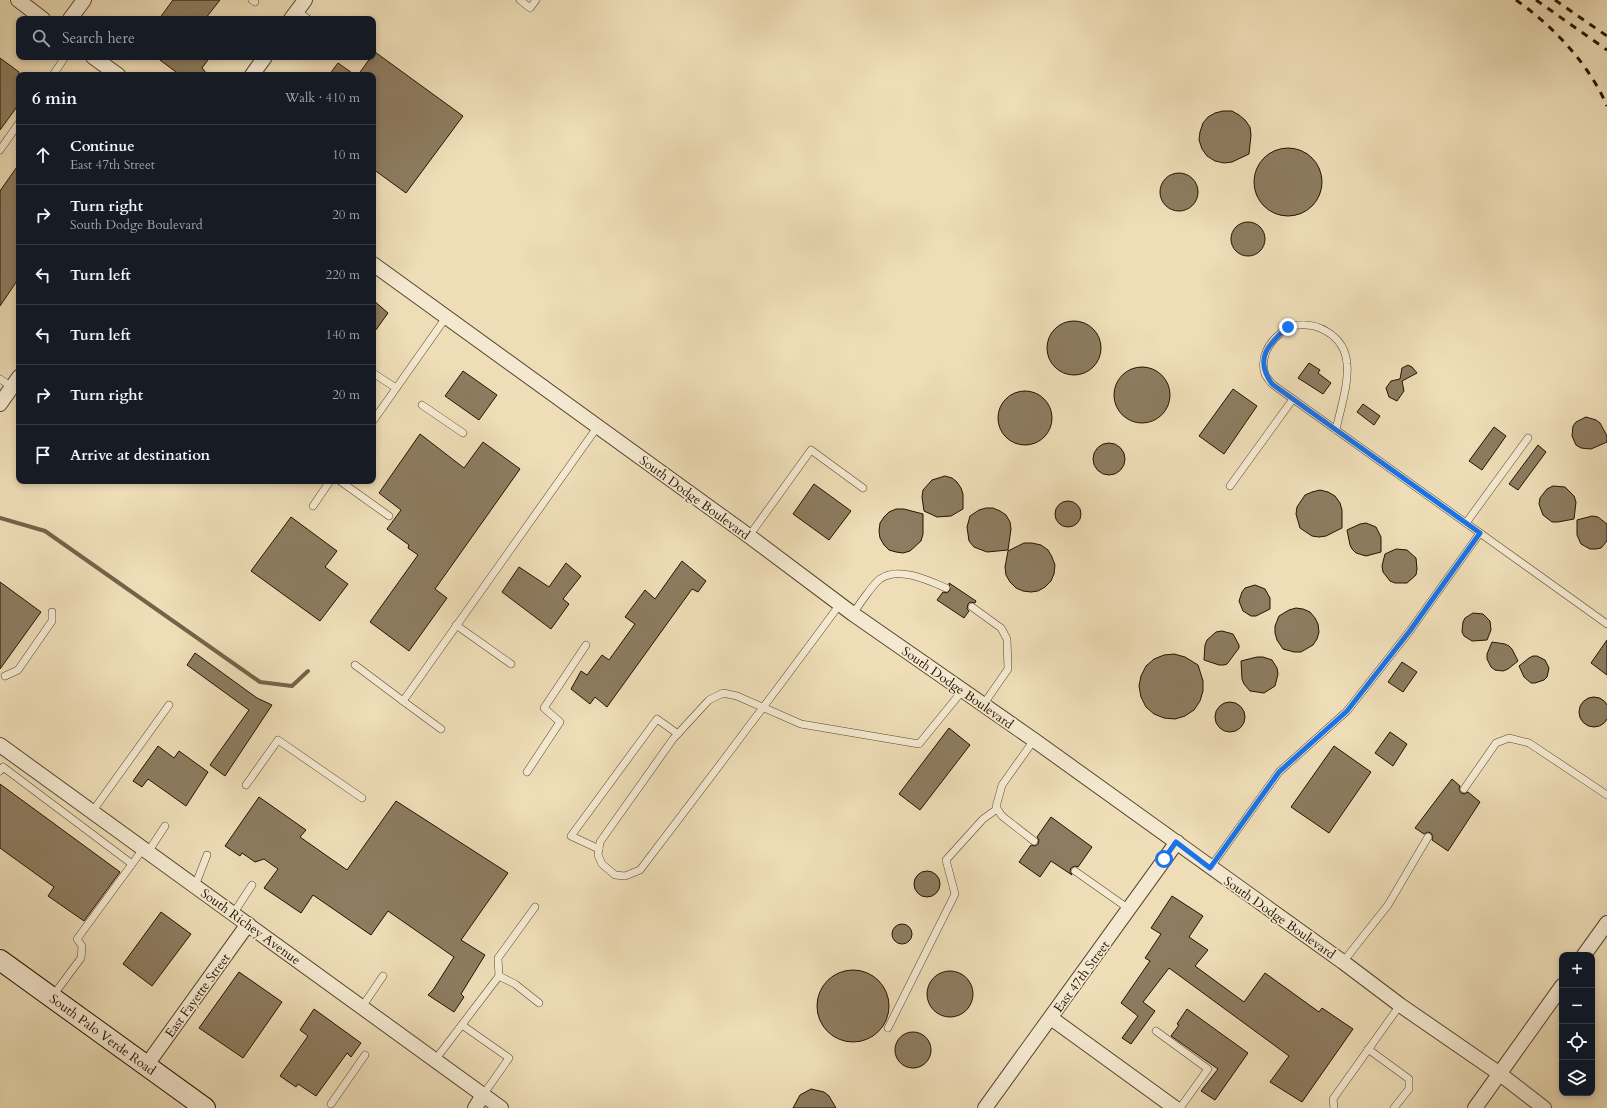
<!DOCTYPE html>
<html lang="en">
<head>
<meta charset="utf-8">
<style>
	body { margin:0; font-family:Cardo,serif; background:#242831; color:#f1f3f6 }
	.controls { position:absolute; right:12px; bottom:12px; display:grid; overflow:hidden; border-radius:8px; box-shadow:0 2px 6px #0003 }
	.controls button { width:36px; height:36px; display:grid; place-items:center; padding:0; border:0; border-bottom:1px solid #363941; background:#171b24; color:#f1f3f6; font:20px sans-serif }
	.stop { position:absolute; width:12px; height:12px; margin:-9px; border:3px solid #1a73e8; border-radius:50%; background:#fff }
	.stop.end { background:#1a73e8; border-color:#fff; box-shadow:0 1px 4px #0008 }
	.list { margin:0; padding:0; list-style:none }
	h2 { display:flex; justify-content:space-between; align-items:center; height:52px; margin:0; padding:0 16px; font-size:17px }
	h2 small { font-size:13px; font-weight:400; color:#9ea1a6 }
	.list li { display:grid; grid-template-columns:26px 1fr auto; gap:12px; align-items:center; box-sizing:border-box; height:60px; padding:0 16px; border-top:1px solid #363941 }
	.list b { display:block; font-size:15px; white-space:nowrap }
	.list p { margin:0; font-size:13px; white-space:nowrap; color:#9ea1a6 }
	.list em { font-size:13px; font-style:normal; color:#9ea1a6 }
	.icon { flex:none; width:22px; height:22px; fill:none; stroke:currentColor; stroke-width:2; stroke-linecap:round; stroke-linejoin:round }
	.map { position:relative; flex:none; width:1607px; height:1108px; overflow:hidden }
	.search { position:absolute; background:#171b24; box-shadow:0 2px 6px #0003; left:16px; top:16px; width:360px; height:44px; display:flex; align-items:center; gap:10px; box-sizing:border-box; padding:0 14px; border-radius:8px; color:#9ea1a6; font-size:15px }
	.panel { position:absolute; background:#171b24; box-shadow:0 2px 6px #0003; left:16px; top:72px; width:360px; height:412px; border-radius:8px }
	.map>svg:first-child { display:block }
</style>
</head>
<body>
<div class="map">
<svg width="1607" height="1108" viewBox="0 0 1607 1108">
	<rect width="100%" height="100%" fill="#eeddb7"/>
	<filter id="stains"><feTurbulence type="fractalNoise" baseFrequency=".005" numOctaves="4"/><feColorMatrix values="0 0 0 0 .2 0 0 0 0 .09 0 0 0 0 .02 0 0 0 .5 -.17"/></filter>
	<radialGradient id="worn" r=".72"><stop offset=".6" stop-color="#630" stop-opacity="0"/><stop offset="1" stop-color="#630" stop-opacity=".3"/></radialGradient>
	<g fill="none" stroke-linecap="round" stroke-linejoin="round">
		<path stroke="#746349" stroke-width="4" d="M0,518L45,531L260,682L292,686L308,671"/>
	</g>
	<g fill="#8d7c60" stroke="#241301">
		<path d="M173,0H220L205,19H159Z"/>
		<path d="M375,52L463,116L406,193L373,169V75H358L371,57H373Z"/>
		<path d="M156,57H210L202,68L208,75H180Z"/>
		<path d="M0,58L19,72V104L0,130Z"/>
		<path d="M338,63L355,75H329Z"/>
		<path d="M1223,111H1232L1239,115L1245,120L1250,127L1251,135L1249,154L1232,162L1224,163L1215,161L1207,156L1202,149L1199,140L1200,132L1203,123L1208,117L1215,113Z"/>
		<circle cx="1288" cy="182" r="34"/>
		<path d="M19,164V278L0,306V191Z"/>
		<circle cx="1179" cy="192" r="19"/>
		<circle cx="1248" cy="239" r="17"/>
		<path d="M373,300L388,313L373,334Z"/>
		<circle cx="1074" cy="348" r="27"/>
		<path d="M1309,363L1320,370L1318,373L1331,383L1323,394L1298,378Z"/>
		<path d="M1408,365L1412,367L1417,373L1402,381L1404,391L1397,401L1389,397L1386,388L1391,381L1400,379L1402,368Z"/>
		<circle cx="1142" cy="395" r="28"/>
		<path d="M463,371L497,395L479,420L445,396Z"/>
		<path d="M1233,389L1257,406L1224,454L1199,436Z"/>
		<circle cx="1025" cy="418" r="27"/>
		<path d="M1363,404L1380,416L1374,425L1357,412Z"/>
		<path d="M1586,417L1596,420L1600,423L1607,436V442L1591,449L1581,448L1576,445L1572,436L1573,426L1576,422Z"/>
		<path d="M1494,427L1506,436L1482,470L1469,461Z"/>
		<path d="M420,434L464,468L483,442L520,469L435,589L447,598L409,651L370,622L418,555L408,548L409,545L387,529L401,510L379,493Z"/>
		<circle cx="1109" cy="459" r="16"/>
		<path d="M1538,445L1546,452L1518,490L1509,484Z"/>
		<path d="M945,476L952,478L957,482L961,488L963,494V509L951,516L937,517L924,511L922,497L923,490L932,480Z"/>
		<path d="M814,484L851,511L829,540L793,514Z"/>
		<path d="M1553,486L1565,487L1574,496L1576,502L1574,519L1558,522H1552L1543,515L1539,504L1540,498L1547,489Z"/>
		<path d="M1320,490L1328,492L1335,496L1340,503L1342,510V528L1326,536L1319,537L1312,536L1300,528L1296,514L1297,507L1305,495L1312,492Z"/>
		<circle cx="1068" cy="514" r="13"/>
		<path d="M986,508H993L1000,511L1006,515L1010,522L1011,529L1008,550L987,552L974,547L969,541L967,527L970,516L979,510Z"/>
		<path d="M896,509H904L923,514V534L921,541L910,551L903,553L896,552L889,550L884,545L880,538L879,531L880,523L884,517L889,512Z"/>
		<path d="M1592,516L1598,517L1607,524V541L1601,548L1596,549H1590L1581,544L1577,535V520Z"/>
		<path d="M291,517L337,551L325,567L348,584L320,621L251,571Z"/>
		<path d="M1366,523L1376,527L1381,537V552L1366,556L1356,553L1352,549L1350,545L1347,530L1360,524Z"/>
		<path d="M1024,543H1032L1041,545L1048,550L1052,557L1055,565L1054,574L1051,581L1045,587L1038,591L1031,592L1023,591L1016,588L1010,582L1006,575L1005,567L1008,551Z"/>
		<path d="M1396,549L1407,550L1416,558L1417,569L1416,575L1407,583H1395L1390,581L1383,572L1382,566L1385,554Z"/>
		<path d="M682,561L706,581L698,592L692,589L607,707L595,697L590,704L571,689L581,671L587,675L602,655L609,660L635,624L625,617L645,590L655,599Z"/>
		<path d="M566,563L581,576L563,599L569,604L551,629L502,592L519,567L549,587Z"/>
		<path d="M0,582L41,612L0,669Z"/>
		<path d="M949,583L976,601L975,603L970,602L968,604L967,609L969,611L964,618L937,600L943,592L947,593L950,590Z"/>
		<path d="M1255,585L1265,589L1270,598V609L1256,616H1251L1243,611L1239,601L1242,592L1245,588Z"/>
		<path d="M1296,608L1303,609L1310,612L1315,618L1318,624L1319,632L1317,639L1313,645L1301,652H1294L1283,649L1277,640L1275,633V626L1279,616L1289,610Z"/>
		<path d="M1473,613L1483,614L1490,621L1491,630L1487,640L1472,641L1464,636L1462,632L1463,622L1465,618Z"/>
		<path d="M1222,631L1233,634L1239,645V648L1227,664L1224,665H1219L1204,660L1205,645L1207,640L1216,632Z"/>
		<path d="M1607,640V675L1591,663Z"/>
		<path d="M1492,642L1505,644L1509,646L1512,649L1518,661L1508,669L1503,671L1495,670L1491,667L1487,659V654Z"/>
		<path d="M195,653L257,698L272,705L225,776L210,765L249,710L187,665Z"/>
		<path d="M1174,654L1185,657L1198,665L1203,681V691L1200,701L1194,710L1185,716L1175,719L1164,718L1154,714L1146,707L1141,697L1139,686L1141,676L1146,666L1154,659L1164,655Z"/>
		<path d="M1533,656H1537L1545,660L1549,668L1547,677L1544,680L1535,683H1531L1524,677L1519,666L1529,658Z"/>
		<path d="M1257,657H1263L1272,660L1277,668L1278,674L1275,686L1264,693L1250,691L1244,684L1242,679L1241,661Z"/>
		<path d="M1402,662L1417,672L1403,692L1388,682Z"/>
		<circle cx="1594" cy="712" r="15"/>
		<circle cx="1230" cy="717" r="15"/>
		<path d="M949,728L970,745L920,810L899,794Z"/>
		<path d="M1390,732L1407,744L1393,766L1375,753Z"/>
		<path d="M158,746L174,758L179,751L208,772L186,806L148,779L142,787L133,781Z"/>
		<path d="M1334,746L1371,772L1329,833L1291,807Z"/>
		<path d="M1452,779L1460,786L1459,789L1461,793L1464,794L1468,792L1480,802L1448,851L1432,840L1433,837L1431,833L1428,832L1424,834L1415,828Z"/>
		<path d="M0,784L120,872L84,921L48,896L54,887L0,848Z"/>
		<path d="M259,797L306,830L300,837L347,870L396,801L508,873L461,940L485,955L461,994L464,997L454,1012L428,995L433,990L454,957L388,911L371,935L313,895L301,913L264,888L278,869L264,859L255,862L242,853L240,856L225,846Z"/>
		<path d="M1051,817L1092,847L1078,867L1075,866L1071,868L1070,871L1072,875L1051,861L1040,877L1019,862L1031,845L1035,846L1038,844L1039,840L1037,837Z"/>
		<circle cx="927" cy="884" r="13"/>
		<path d="M1172,896L1203,916L1189,937L1208,950L1195,966L1244,1002L1265,973L1319,1012L1322,1008L1353,1029L1302,1102L1270,1082L1289,1056L1169,968L1143,1002L1155,1011L1131,1044L1122,1038L1138,1016L1121,1003L1150,961L1145,958L1161,934L1151,928Z"/>
		<path d="M161,912L191,934L152,986L123,964Z"/>
		<circle cx="902" cy="934" r="10"/>
		<circle cx="853" cy="1006" r="36"/>
		<circle cx="950" cy="994" r="23"/>
		<path d="M239,972L282,1002L243,1058L199,1028Z"/>
		<path d="M314,1009L361,1043L351,1057L347,1053L316,1096L298,1084L296,1087L280,1076L308,1036L300,1030Z"/>
		<path d="M1187,1009L1248,1053L1215,1100L1201,1091L1218,1069L1171,1036L1179,1025L1177,1024Z"/>
		<circle cx="913" cy="1050" r="18"/>
		<path d="M811,1089L824,1092L829,1096L836,1108H793L800,1095Z"/>
	</g>
	<g fill="none" stroke-linecap="round" stroke-linejoin="round">
		<g stroke="#56462e" stroke-width="8">
			<g id="service">
				<path d="M252,0L255,2"/>
				<path d="M520,0L530,8L536,0"/>
				<path d="M297,11L308,19"/>
				<path d="M53,75L65,57"/>
				<path d="M0,150L19,123"/>
				<path d="M373,373L396,388"/>
				<path d="M0,379L12,387"/>
				<path d="M422,405L463,433"/>
				<path d="M373,421L447,316"/>
				<path d="M1336,430C1340,410 1349,384 1347,364C1345,335 1315,319 1289,327C1286,328 1282,331 1280,334C1268,343 1260,359 1265,374C1266,377 1270,381 1272,384L1607,624"/>
				<path d="M340,481L389,516"/>
				<path d="M1230,486L1293,399"/>
				<path d="M313,506L330,481"/>
				<path d="M1466,523L1528,438"/>
				<path d="M749,536L811,450L863,488"/>
				<path d="M840,604C774,694 707,782 640,870L625,876L615,875L602,864L598,855L600,842L673,739L709,700L723,693L737,696L801,724L919,744L963,690"/>
				<path d="M972,607L1001,628L1007,639L1008,669L983,705"/>
				<path d="M853,614C858,606 874,583 880,579C898,566 928,580 946,588"/>
				<path d="M456,625L511,664"/>
				<path d="M355,665L403,701L598,426"/>
				<path d="M5,676L18,670L52,621V612"/>
				<path d="M403,701L441,729"/>
				<path d="M0,771L3,767L132,864"/>
				<path d="M527,772L560,722L544,708L586,645"/>
				<path d="M246,785L278,740L362,798"/>
				<path d="M1464,789L1496,743L1509,738L1529,743L1607,795"/>
				<path d="M92,812L169,705"/>
				<path d="M1034,841L1002,816L996,807L1002,785L1034,740"/>
				<path d="M599,849L571,836L657,719L678,734"/>
				<path d="M148,852L165,826"/>
				<path d="M1210,868L1279,772L1347,711L1409,632L1480,533"/>
				<path d="M1075,871L1129,909"/>
				<path d="M195,886L207,855"/>
				<path d="M233,914L252,885"/>
				<path d="M1343,962L1388,905L1428,837"/>
				<path d="M499,976L498,958L535,907"/>
				<path d="M52,997L81,958L82,946L77,939L143,849"/>
				<path d="M362,1007L383,976"/>
				<path d="M462,1025L509,1058L483,1095"/>
				<path d="M888,1028L955,894L946,860L983,819L997,809"/>
				<path d="M1156,1031L1208,1069L1180,1108"/>
				<path d="M1368,1049L1409,1079V1089L1394,1108"/>
				<path d="M435,1060L499,976L515,984L539,1003"/>
				<path d="M331,1104L365,1055"/>
				<path d="M1334,1108L1333,1099L1400,1005"/>
			</g>
		</g>
		<g stroke="#56462e" stroke-width="16">
			<g id="minor">
				<path d="M18,0L43,19"/>
				<path d="M70,19L84,0"/>
				<path d="M291,19L305,0"/>
				<path d="M93,57L118,75"/>
				<path d="M252,75L265,57"/>
				<path d="M373,264L749,536L853,614L1034,740L1343,962L1400,1005L1500,1074L1544,1108"/>
				<path d="M0,404L19,377"/>
				<path d="M0,745L501,1108"/>
				<path d="M1584,955L1607,923"/>
				<path d="M1051,1018L1175,1108"/>
				<path d="M146,1066L248,924"/>
				<path d="M475,1108L483,1095"/>
				<path d="M985,1108L1177,842"/>
				<path d="M1475,1108L1562,986"/>
			</g>
		</g>
		<g stroke="#241301" stroke-width="22">
			<path id="secondary" d="M0,960L205,1108"/>
		</g>
		<use href="#service" stroke="#f4e9d0" stroke-width="7"/>
		<use href="#minor" stroke="#f4e9d0" stroke-width="14"/>
		<use href="#secondary" stroke="#f4e9d0" stroke-width="20"/>
		<g stroke="#241301" stroke-width="3" stroke-dasharray="7 7" stroke-linecap="butt">
			<path d="M1516,0C1553,26 1589,64 1607,106"/>
			<path d="M1536,0L1607,50"/>
			<path d="M1555,0L1607,36"/>
		</g>
	</g>
	<g fill="none" stroke-linecap="round" stroke-linejoin="round">
		<path stroke="#1a73e8" stroke-width="5" d="M1164,859L1176,842L1210,868L1279,772L1347,711L1409,632L1480,533L1272,384C1254,359 1268,344 1288,327"/>
	</g>
	<g text-anchor="middle" stroke-width="3.5" stroke-linejoin="round" paint-order="stroke">
		<g font-size="13" fill="#241301" stroke="#f4e9d0">
			<text transform="translate(695 497) rotate(36)" y="5">South Dodge Boulevard</text>
			<text transform="translate(958 687) rotate(35)" y="5">South Dodge Boulevard</text>
			<text transform="translate(1280 917) rotate(35)" y="5">South Dodge Boulevard</text>
			<text transform="translate(251 926) rotate(36)" y="5">South Richey Avenue</text>
			<text transform="translate(1081 976) rotate(-54)" y="5">East 47th Street</text>
			<text transform="translate(197 995) rotate(-54)" y="5">East Fayette Street</text>
			<text transform="translate(103 1034) rotate(36)" y="5">South Palo Verde Road</text>
		</g>
	</g>
	<rect width="100%" height="100%" filter="url(#stains)"/>
	<rect width="100%" height="100%" fill="url(#worn)"/>
</svg>
<div class="controls">
<button>+</button>
<button>−</button>
<button><svg class="icon" aria-label="locate" viewBox="0 0 24 24"><circle cx="12" cy="12" r="6"/><path d="M12 2v4M12 18v4M2 12h4M18 12h4"/></svg></button>
<button><svg class="icon" aria-label="layers" viewBox="0 0 24 24"><path d="M12 4l9 5-9 5-9-5zM3 14l9 5 9-5"/></svg></button>
</div>
<div class="stop" style="left:1164px;top:859px"></div>
<div class="stop end" style="left:1288px;top:327px"></div>
<div class="search"><svg class="icon" aria-label="search" viewBox="0 0 24 24"><circle cx="10" cy="10" r="6"/><path d="M15 15l6 6"/></svg>Search here</div>
<section class="panel">
<h2>6 min<small>Walk · 410 m</small></h2>
<ul class="list">
<li><svg class="icon" aria-label="ahead" viewBox="0 0 24 24"><path d="M12 20V5M6 11l6-6 6 6"/></svg><div><b>Continue</b><p>East 47th Street</p></div><em>10 m</em></li>
<li><svg class="icon" aria-label="right" viewBox="0 0 24 24"><path d="M7 20v-9h11M14 6l5 5-5 5"/></svg><div><b>Turn right</b><p>South Dodge Boulevard</p></div><em>20 m</em></li>
<li><svg class="icon" aria-label="left" viewBox="0 0 24 24"><path d="M17 20v-9H6M10 6l-5 5 5 5"/></svg><div><b>Turn left</b></div><em>220 m</em></li>
<li><svg class="icon" aria-label="left" viewBox="0 0 24 24"><path d="M17 20v-9H6M10 6l-5 5 5 5"/></svg><div><b>Turn left</b></div><em>140 m</em></li>
<li><svg class="icon" aria-label="right" viewBox="0 0 24 24"><path d="M7 20v-9h11M14 6l5 5-5 5"/></svg><div><b>Turn right</b></div><em>20 m</em></li>
<li><svg class="icon" aria-label="arrive" viewBox="0 0 24 24"><path d="M6 21V4h12l-3 4 3 4H6"/></svg><div><b>Arrive at destination</b></div></li>
</ul>
</section>
</div>
</body>
</html>
